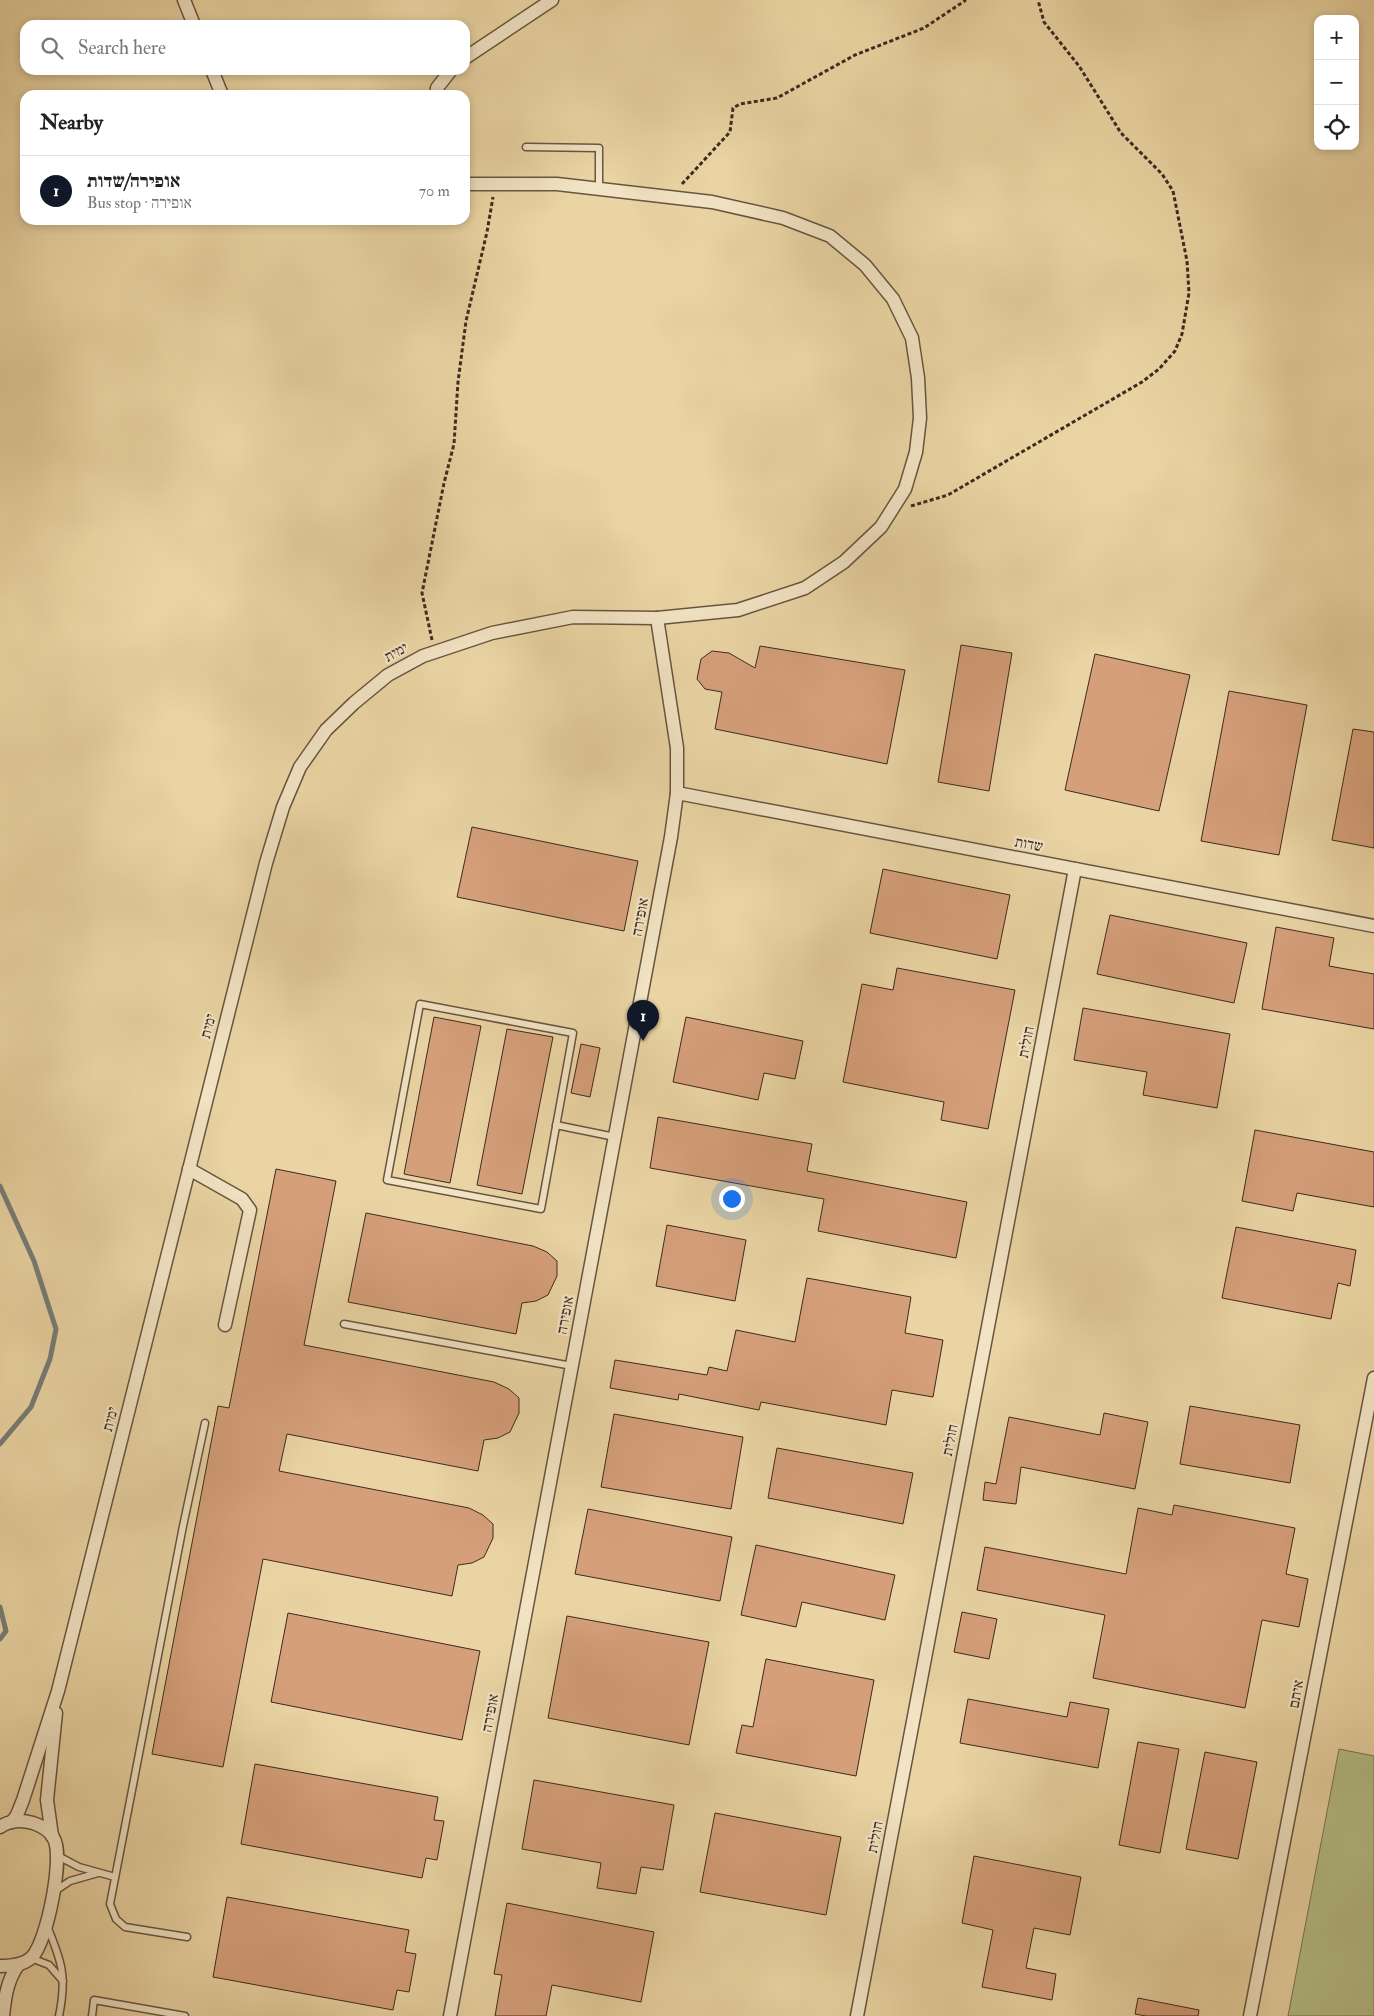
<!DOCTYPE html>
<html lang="en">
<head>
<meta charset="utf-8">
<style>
	body { margin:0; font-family:"IM FELL Double Pica","Frank Ruhl Libre",serif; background:#f6f6f6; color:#222 }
	.controls { position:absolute; right:15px; top:15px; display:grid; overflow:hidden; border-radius:10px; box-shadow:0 2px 8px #0003 }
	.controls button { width:45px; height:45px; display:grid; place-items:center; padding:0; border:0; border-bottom:1px solid #e0e0e0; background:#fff; color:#222; font:25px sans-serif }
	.you { position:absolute; left:731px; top:1198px; width:18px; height:18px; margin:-12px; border:4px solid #fff; border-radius:50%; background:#1a73e8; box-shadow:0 0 0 8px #1a73e833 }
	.badge { display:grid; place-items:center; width:32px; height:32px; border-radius:50%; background:#111827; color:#fff; font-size:16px; font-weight:700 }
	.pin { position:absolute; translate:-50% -41px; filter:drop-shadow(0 1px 2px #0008) }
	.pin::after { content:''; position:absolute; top:26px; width:18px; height:15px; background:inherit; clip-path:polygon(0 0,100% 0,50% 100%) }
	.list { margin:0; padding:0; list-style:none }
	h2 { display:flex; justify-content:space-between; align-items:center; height:65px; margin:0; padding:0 20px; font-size:21px }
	h2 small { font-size:16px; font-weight:400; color:#767676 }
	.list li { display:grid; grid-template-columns:32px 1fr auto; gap:15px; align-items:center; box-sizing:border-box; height:70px; padding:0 20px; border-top:1px solid #e0e0e0 }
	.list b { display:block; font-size:19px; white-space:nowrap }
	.list p { margin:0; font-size:16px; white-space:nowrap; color:#767676 }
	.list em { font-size:16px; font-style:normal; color:#767676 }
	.icon { flex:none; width:28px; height:28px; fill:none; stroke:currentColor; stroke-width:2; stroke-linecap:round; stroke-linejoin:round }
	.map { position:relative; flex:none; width:1374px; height:2016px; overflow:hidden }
	.search { position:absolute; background:#fff; box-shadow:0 2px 8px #0003; left:20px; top:20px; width:450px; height:55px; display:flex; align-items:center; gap:12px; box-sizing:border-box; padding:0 18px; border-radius:15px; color:#767676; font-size:19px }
	.panel { position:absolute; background:#fff; box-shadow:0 2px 8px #0003; left:20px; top:90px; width:450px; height:135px; border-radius:15px }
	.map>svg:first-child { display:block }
</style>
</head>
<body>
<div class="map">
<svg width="1374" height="2016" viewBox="0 0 1374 2016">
	<rect width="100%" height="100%" fill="#ead4a3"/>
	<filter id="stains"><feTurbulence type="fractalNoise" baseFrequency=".004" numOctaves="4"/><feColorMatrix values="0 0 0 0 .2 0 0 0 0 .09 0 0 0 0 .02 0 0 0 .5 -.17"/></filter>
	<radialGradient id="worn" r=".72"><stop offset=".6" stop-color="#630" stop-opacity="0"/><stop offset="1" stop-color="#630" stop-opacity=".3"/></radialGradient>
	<path fill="#b5bd87" stroke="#797454" d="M1339,1749L1374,1756V2016H1288Z"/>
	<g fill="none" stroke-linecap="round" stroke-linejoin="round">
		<g stroke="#777d78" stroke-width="5">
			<path d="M0,1186L34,1261L56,1329L50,1359L31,1407L0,1444"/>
			<path d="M0,1607L6,1631L0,1639"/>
		</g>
	</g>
	<g fill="#d59f7a" stroke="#3d2a20">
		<path d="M961,645L1012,653L989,791L938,782Z"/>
		<path d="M760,646L905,670L887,764L715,729L722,692L705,689L697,679L701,659L712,651L729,653L755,668Z"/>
		<path d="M1095,654L1190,675L1159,811L1065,790Z"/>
		<path d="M1229,691L1307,705L1279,855L1201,841Z"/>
		<path d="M1353,729L1374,732V848L1332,840Z"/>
		<path d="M472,827L638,861L624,931L457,897Z"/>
		<path d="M883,869L1010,895L997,959L870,933Z"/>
		<path d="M1110,915L1247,943L1234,1003L1097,974Z"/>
		<path d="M1276,927L1334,938L1329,966L1374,974V1029L1262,1009Z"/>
		<path d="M897,968L1015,990L988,1129L941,1120L944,1102L843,1082L862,984L893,990Z"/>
		<path d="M1083,1008L1230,1034L1217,1108L1143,1095L1147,1072L1074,1060Z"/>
		<path d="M434,1017L481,1026L450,1183L404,1174Z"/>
		<path d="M686,1017L803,1041L795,1079L764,1073L758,1100L673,1082Z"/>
		<path d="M507,1029L553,1037L522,1194L477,1185Z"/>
		<path d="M581,1044L600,1048L590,1097L571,1093Z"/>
		<path d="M658,1117L812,1144L807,1171L967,1202L956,1258L818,1231L824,1199L650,1168Z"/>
		<path d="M1255,1130L1374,1152V1207L1297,1193L1293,1211L1242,1201Z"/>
		<path d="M276,1169L336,1181L304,1345L494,1382L509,1389L519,1398V1413L510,1432L498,1438L484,1440L478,1471L287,1434L279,1471L469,1508L483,1515L493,1524V1538L484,1557L472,1563L458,1565L452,1596L263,1559L223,1767L152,1754L218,1406L229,1408Z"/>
		<path d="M366,1213L533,1246L547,1252L557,1261V1276L548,1295L536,1301L522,1303L516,1334L348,1302Z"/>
		<path d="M667,1225L746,1240L735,1301L656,1286Z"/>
		<path d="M1236,1227L1356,1250L1350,1286L1338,1283L1331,1319L1222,1298Z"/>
		<path d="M807,1278L911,1297L905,1333L943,1340L933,1397L892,1390L886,1425L761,1402L759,1410L679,1394L678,1400L610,1388L615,1360L707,1375L709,1367L727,1371L736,1330L795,1342Z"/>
		<path d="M1190,1406L1300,1425L1290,1483L1180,1464Z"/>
		<path d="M1104,1413L1148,1422L1135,1489L1021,1467L1016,1504L983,1500L985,1482L996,1484L1009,1417L1100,1435Z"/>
		<path d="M614,1414L743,1437L731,1509L601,1487Z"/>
		<path d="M777,1448L913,1473L903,1524L768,1498Z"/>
		<path d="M1174,1505L1295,1528L1286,1574L1308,1579L1299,1627L1262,1620L1245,1708L1093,1678L1105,1615L977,1590L985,1547L1126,1574L1138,1508L1172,1515Z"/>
		<path d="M588,1509L732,1537L720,1601L575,1574Z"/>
		<path d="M756,1545L895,1575L885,1620L802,1602L796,1627L741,1615Z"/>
		<path d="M962,1612L997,1619L989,1659L954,1652Z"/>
		<path d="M288,1613L480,1651L462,1740L271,1702Z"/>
		<path d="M567,1616L709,1642L689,1745L548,1718Z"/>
		<path d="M766,1659L874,1680L856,1776L736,1753L742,1725L753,1727Z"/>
		<path d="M968,1699L1067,1717L1070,1702L1109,1709L1098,1768L960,1743Z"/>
		<path d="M1138,1742L1179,1749L1160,1853L1119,1845Z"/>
		<path d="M1205,1752L1257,1762L1238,1859L1186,1849Z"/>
		<path d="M255,1764L438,1797L434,1820L444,1821L437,1860L426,1858L422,1878L241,1844Z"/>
		<path d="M534,1780L674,1805L663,1870L641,1867L636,1894L597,1888L601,1863L522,1849Z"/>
		<path d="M715,1813L841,1837L826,1915L700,1892Z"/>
		<path d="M974,1856L1081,1877L1070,1935L1034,1928L1026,1968L1056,1974L1052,2000L982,1987L993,1930L962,1923Z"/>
		<path d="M227,1897L409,1930L405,1952L416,1954L409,1992L397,1990L393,2010L213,1977Z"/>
		<path d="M507,1903L654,1932L641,2002L552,1985L546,2016H495L502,1975L494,1974Z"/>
		<path d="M1138,1998L1199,2010L1198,2016H1146L1135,2014Z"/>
	</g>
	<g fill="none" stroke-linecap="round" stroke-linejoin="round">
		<g stroke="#685441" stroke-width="9">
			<g id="lane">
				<path d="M526,147L599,148V188"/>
				<path d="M420,1004L573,1033L541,1209L387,1180Z"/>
				<path d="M556,1125L615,1137"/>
				<path d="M344,1324L572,1366"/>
				<path d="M58,1856L79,1867L115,1877"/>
				<path d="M55,1891L70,1881L98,1873"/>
				<path d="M47,1926C62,1962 67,1977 59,2016"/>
				<path d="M187,1937L125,1927L116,1919L110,1904L183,1526L205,1423"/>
				<path d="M31,1958L49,1965L63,1981"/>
				<path d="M92,2016L94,2000L185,2016"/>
			</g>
		</g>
		<g stroke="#685441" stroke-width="15">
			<g id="street">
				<path d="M184,0L194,25"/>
				<path d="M465,58L552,0"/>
				<path d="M212,70L222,95"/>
				<path d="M436,95L437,88L451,70"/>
				<path d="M677,793L1374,926"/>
				<path d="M189,1169L242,1199L250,1210L225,1325"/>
				<path d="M12,1822L17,1815L23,1800L58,1691L266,863L283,807L300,767L326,730L354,703L388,675L423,656L492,633L573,617L657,618L738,610L805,588L844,562L881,527L905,489L916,452L920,418L918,378L912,338L893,299L865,265L830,236L783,218L712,202L557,184H465"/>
				<path d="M0,1827C10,1820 22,1820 33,1823C42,1826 50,1830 54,1839C64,1857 47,1942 32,1957C24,1965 12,1966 0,1966"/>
				<path d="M52,1836L47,1800L56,1713"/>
				<path d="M3,2016C5,1997 7,1981 18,1965"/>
				<path d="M450,2016L671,837L677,793V748L657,618"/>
				<path d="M857,2016L1075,869"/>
				<path d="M1250,2016L1374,1378"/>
			</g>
		</g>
		<g stroke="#3d2a20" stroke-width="3" stroke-dasharray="4 2.5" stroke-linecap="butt">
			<path d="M682,184L730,132L733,108L740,104L777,98L855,55L924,28L966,0"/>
			<path d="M911,506L948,495L1142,382L1159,369L1175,351L1182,334L1189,293L1187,261L1173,191L1162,174L1121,133L1079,66L1044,22L1038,0"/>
			<path d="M432,640L422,593L444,483L454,444L458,382L466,321L487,232L493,197"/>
		</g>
		<use href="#lane" stroke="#f1e3c3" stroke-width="6"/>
		<use href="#street" stroke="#f1e3c3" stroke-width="12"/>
	</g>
	<g text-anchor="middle" stroke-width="4.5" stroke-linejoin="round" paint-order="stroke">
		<g font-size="15" fill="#3d2a20" stroke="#f1e3c3">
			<text transform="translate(396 652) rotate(-29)" y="5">ימית</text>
			<text transform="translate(1029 844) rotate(11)" y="5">שדות</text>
			<text transform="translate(640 917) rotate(-79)" y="5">אופירה</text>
			<text transform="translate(208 1026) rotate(-76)" y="5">ימית</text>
			<text transform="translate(1026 1042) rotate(-79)" y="5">חולית</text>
			<text transform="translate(565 1315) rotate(-79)" y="5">אופירה</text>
			<text transform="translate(110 1419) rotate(-76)" y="5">ימית</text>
			<text transform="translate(950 1440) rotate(-79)" y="5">חולית</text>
			<text transform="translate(1296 1694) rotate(-79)" y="5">איתם</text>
			<text transform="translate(490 1713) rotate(-79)" y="5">אופירה</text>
			<text transform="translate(875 1837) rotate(-79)" y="5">חולית</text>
		</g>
	</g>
	<rect width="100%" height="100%" filter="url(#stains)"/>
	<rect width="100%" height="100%" fill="url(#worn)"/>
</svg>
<div class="controls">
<button>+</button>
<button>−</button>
<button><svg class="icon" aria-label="locate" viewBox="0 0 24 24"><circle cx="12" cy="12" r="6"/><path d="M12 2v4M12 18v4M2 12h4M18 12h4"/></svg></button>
</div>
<div class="you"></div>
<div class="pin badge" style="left:643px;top:1041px">1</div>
<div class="search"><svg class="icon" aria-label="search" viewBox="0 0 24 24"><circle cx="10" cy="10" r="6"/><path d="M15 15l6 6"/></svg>Search here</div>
<section class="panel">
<h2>Nearby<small></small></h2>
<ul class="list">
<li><span class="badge">1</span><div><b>אופירה/שדות</b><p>Bus stop · אופירה</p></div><em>70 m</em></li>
</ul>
</section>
</div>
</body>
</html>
